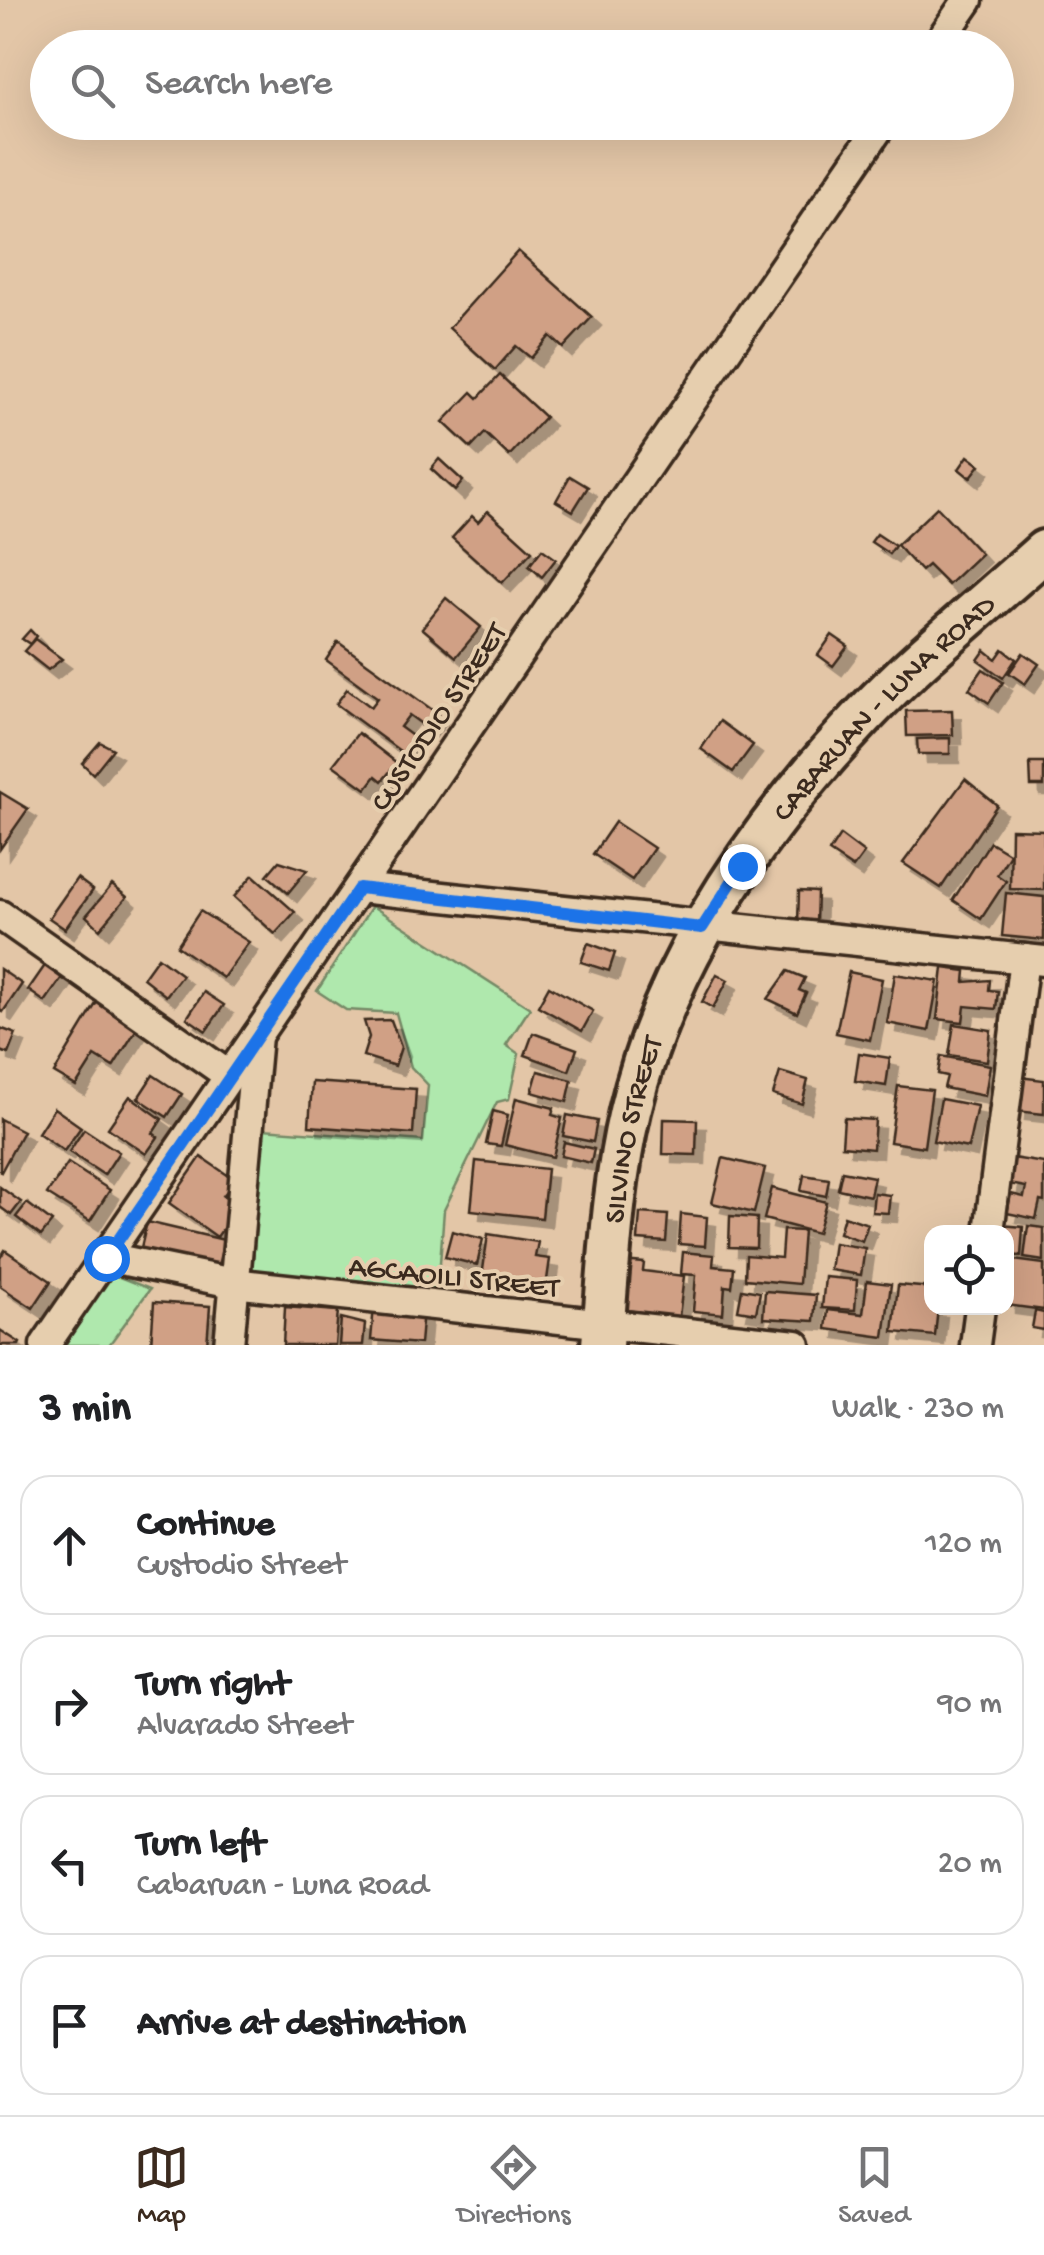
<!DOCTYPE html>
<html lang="en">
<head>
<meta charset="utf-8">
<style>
	body { margin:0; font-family:"Gochi Hand",sans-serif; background:#f2f2f2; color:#202124 }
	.controls { position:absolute; right:30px; bottom:30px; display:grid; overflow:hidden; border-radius:20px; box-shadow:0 10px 40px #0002 }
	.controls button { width:90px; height:90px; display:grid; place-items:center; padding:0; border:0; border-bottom:2px solid #e0e0e0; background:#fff; color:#202124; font:50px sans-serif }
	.stop { position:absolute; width:30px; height:30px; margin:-22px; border:8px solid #1a73e8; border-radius:50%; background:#fff }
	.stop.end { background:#1a73e8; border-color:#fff; box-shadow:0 2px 10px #0008 }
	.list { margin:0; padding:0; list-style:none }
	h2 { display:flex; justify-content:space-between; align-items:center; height:130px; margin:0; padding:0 40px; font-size:42px }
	h2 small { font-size:32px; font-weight:400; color:#757577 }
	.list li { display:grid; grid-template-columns:65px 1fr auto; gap:30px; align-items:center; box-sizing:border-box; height:140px; margin:0 20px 20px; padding:0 20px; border:2px solid #e0e0e0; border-radius:30px }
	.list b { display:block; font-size:38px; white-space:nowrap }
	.list p { margin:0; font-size:32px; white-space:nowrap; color:#757577 }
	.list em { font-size:32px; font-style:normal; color:#757577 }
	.icon { flex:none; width:55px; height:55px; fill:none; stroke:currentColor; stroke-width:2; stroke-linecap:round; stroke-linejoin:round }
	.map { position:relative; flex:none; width:1044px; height:1345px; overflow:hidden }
	.search { position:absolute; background:#fff; box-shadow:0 10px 40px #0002; left:30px; right:30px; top:30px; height:110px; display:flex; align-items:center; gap:25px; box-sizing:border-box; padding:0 35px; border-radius:55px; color:#757577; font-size:38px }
	.sheet { height:770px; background:#fff }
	nav { display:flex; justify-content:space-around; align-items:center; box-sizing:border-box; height:140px; border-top:2px solid #e0e0e0; background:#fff; font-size:28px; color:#757577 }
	nav a { display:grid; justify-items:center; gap:5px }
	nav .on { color:#3b2a1e }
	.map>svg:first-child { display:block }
</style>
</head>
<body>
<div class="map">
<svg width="1044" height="1345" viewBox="0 0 1044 1345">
	<defs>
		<filter id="shadow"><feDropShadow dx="9" dy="9" stdDeviation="0" flood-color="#0004"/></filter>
	</defs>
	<rect width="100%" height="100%" fill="#e3c6a7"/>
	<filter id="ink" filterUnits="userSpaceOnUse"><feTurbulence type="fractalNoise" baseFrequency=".01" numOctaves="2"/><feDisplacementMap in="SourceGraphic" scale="20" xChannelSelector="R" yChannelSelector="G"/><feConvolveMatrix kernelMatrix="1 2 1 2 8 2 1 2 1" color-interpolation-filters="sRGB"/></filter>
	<g filter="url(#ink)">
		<g fill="#afe8ad" stroke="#758966" stroke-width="2.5">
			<path d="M372,906L530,1008L506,1045L519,1054L509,1099L497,1102L444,1210L438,1290L252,1275L263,1129L423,1141L428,1085L411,1067L396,1013L346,1010L317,991Z"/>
			<path d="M104,1271L150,1289L109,1345H52Z"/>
		</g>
		<g fill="#d0a085" stroke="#3b2a1e" stroke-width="2.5" filter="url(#shadow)">
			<path d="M518,251L592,317L563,348L550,336L531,358L516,346L495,370L449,328Z"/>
			<path d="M500,375L545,417L509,456L485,433L471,448L443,422L472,392L478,398Z"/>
			<path d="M968,456L980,465L970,478L959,469Z"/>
			<path d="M439,459L463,481L455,491L431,469Z"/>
			<path d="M570,476L588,487L573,511L556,501Z"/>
			<path d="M937,507L981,554L948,585L928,565L921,571L897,545Z"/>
			<path d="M488,511L532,551L502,583L452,538L472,516L478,522Z"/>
			<path d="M877,534L895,546L889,554L871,542Z"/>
			<path d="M542,549L556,559L542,577L529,566Z"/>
			<path d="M446,598L481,627L456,657L422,628Z"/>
			<path d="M30,630L36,636L30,644L22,639Z"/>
			<path d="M832,635L848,646L833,666L818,655Z"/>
			<path d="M35,639L62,659L48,670L24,651Z"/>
			<path d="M338,642L438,714L427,728L409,715L400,727L415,738L404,754L336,704L347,689L371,707L378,698L326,660Z"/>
			<path d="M1003,649L1016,659L1003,678L978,660L985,650L996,659Z"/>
			<path d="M1023,653L1039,664L1025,684L1009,673Z"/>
			<path d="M983,669L1003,682L989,703L969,689Z"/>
			<path d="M952,710L953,735L907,736L906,711Z"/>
			<path d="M720,721L753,745L733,772L701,749Z"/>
			<path d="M358,733L397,763L382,781L376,776L366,789L333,765Z"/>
			<path d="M950,738V754H918L917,739Z"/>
			<path d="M100,742L113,749L93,774L82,763Z"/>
			<path d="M1030,763H1044V786H1031Z"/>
			<path d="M965,779L997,805L941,888L903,863Z"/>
			<path d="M0,792L28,809L0,849Z"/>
			<path d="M615,822L654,848L632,880L593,854Z"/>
			<path d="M1011,829L1044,830V890L1010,889Z"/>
			<path d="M840,835L864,853L853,868L829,852Z"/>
			<path d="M990,842L1010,854L997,875L1006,881L981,919L953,900Z"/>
			<path d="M279,861L307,870L288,893L267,875Z"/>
			<path d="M253,875L295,912L275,934L234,897Z"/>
			<path d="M77,878L93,890L65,929L49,918Z"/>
			<path d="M112,885L127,897L100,929L86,916Z"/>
			<path d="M799,891L817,892L816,924L798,923Z"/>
			<path d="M1006,893L1044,897V940L1002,936Z"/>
			<path d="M200,911L249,942L223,978L177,946Z"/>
			<path d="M588,943L615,953L609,971L581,962Z"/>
			<path d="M158,957L182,975L166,996L143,978Z"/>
			<path d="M46,964L63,976L45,1002L28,990Z"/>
			<path d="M943,968L966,971L965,982L990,980L989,990L998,991L996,1009L965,1006L963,1022L937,1019Z"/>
			<path d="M0,969L22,984L3,1012L0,1010Z"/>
			<path d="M788,971L805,978L799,990L806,993L797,1013L768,999Z"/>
			<path d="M849,972L882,979L870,1040L836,1033Z"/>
			<path d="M717,974L728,980L713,1008L702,1002Z"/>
			<path d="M895,974L938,981L929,1031L887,1023Z"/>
			<path d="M549,986L593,1011L582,1031L538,1006Z"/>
			<path d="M204,992L224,1005L206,1031L187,1018Z"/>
			<path d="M97,1002L138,1027L113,1067L95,1056L76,1086L54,1073Z"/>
			<path d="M391,1020L401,1047L395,1066L363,1056L369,1037L364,1021Z"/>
			<path d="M954,1024L991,1030L987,1061L949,1055Z"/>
			<path d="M0,1028L16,1034L8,1054L0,1051Z"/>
			<path d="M533,1033L577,1049L569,1071L525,1055Z"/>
			<path d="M859,1053L890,1058L886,1086L855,1081Z"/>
			<path d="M941,1056L990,1065L985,1096L944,1088L947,1076L938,1074Z"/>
			<path d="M538,1071L572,1080L567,1102L532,1092Z"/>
			<path d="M780,1072L808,1080L802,1104L773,1095Z"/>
			<path d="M153,1075L182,1094L167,1117L138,1098Z"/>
			<path d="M1019,1077L1044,1080V1114L1016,1111Z"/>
			<path d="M312,1082L416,1089L413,1134L309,1126Z"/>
			<path d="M898,1086L932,1090L924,1147L890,1142Z"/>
			<path d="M130,1096L162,1119L153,1133L158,1137L146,1154L108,1128Z"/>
			<path d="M516,1098L554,1108L552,1115L562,1118L553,1157L505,1145Z"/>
			<path d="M941,1099L977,1106L968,1148L933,1141Z"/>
			<path d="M54,1108L81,1127L64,1151L38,1133Z"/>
			<path d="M493,1111L508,1115L501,1146L486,1144Z"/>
			<path d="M567,1115L597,1121L593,1142L563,1136Z"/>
			<path d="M844,1118L875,1120L873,1149L842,1146Z"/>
			<path d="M0,1119L23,1131L1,1172L0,1171Z"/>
			<path d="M664,1119L697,1120L696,1155L663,1154Z"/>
			<path d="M84,1129L119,1152L104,1175L69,1152Z"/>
			<path d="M564,1142L594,1149L591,1163L561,1156Z"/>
			<path d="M201,1157L235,1180L223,1196L238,1207L217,1237L169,1203Z"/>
			<path d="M723,1158L765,1168L754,1213L712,1203Z"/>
			<path d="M1013,1158L1044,1163V1202L1040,1201L1036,1219L1007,1213L1011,1194L1024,1197L1026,1187L1009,1184Z"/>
			<path d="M476,1161L547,1169L542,1218L471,1210Z"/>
			<path d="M68,1163L110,1190L90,1221L47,1194Z"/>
			<path d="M842,1171L874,1177L870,1196L838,1189Z"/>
			<path d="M804,1175L829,1179L826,1196L801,1191Z"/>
			<path d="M0,1187L21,1202L11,1215L0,1207Z"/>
			<path d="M772,1188L826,1202L817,1233L764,1219Z"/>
			<path d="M874,1193L890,1195L888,1213L872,1212Z"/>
			<path d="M27,1203L52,1222L41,1236L16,1217Z"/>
			<path d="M640,1213L668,1215L666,1242L638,1240Z"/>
			<path d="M681,1214L707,1217L705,1246L679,1244Z"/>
			<path d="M730,1216L757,1218L756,1248L729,1247Z"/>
			<path d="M844,1216L868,1224L862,1241L839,1233Z"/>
			<path d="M147,1222L224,1240L217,1270L140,1252Z"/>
			<path d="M1001,1225L1023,1227L1021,1256L1006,1255V1232H1001Z"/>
			<path d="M1028,1226L1044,1228V1261L1024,1258Z"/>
			<path d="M783,1230L803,1231L799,1284L745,1279L746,1255L781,1258Z"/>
			<path d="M452,1231L483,1239L477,1265L445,1257Z"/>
			<path d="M488,1234L538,1242L535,1257L550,1259L546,1287L482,1277Z"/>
			<path d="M834,1243L865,1248L861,1275L830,1270Z"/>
			<path d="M5,1250L51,1281L33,1308L0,1286V1258Z"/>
			<path d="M683,1252L714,1255L713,1266L734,1268L732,1287L725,1286L723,1314L693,1311L696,1275L681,1274Z"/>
			<path d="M1006,1259L1044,1264V1310L1006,1305Z"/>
			<path d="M622,1261L644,1263L643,1271L684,1276L679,1317L617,1309Z"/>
			<path d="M825,1277L857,1280L855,1310L822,1308Z"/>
			<path d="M867,1281L891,1284L884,1337L826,1329L828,1310L863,1314Z"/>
			<path d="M898,1285L932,1288V1308H938L935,1336L893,1332Z"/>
			<path d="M742,1289L760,1292L756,1313L738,1310Z"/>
			<path d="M765,1291L816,1295L814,1321L763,1318Z"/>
			<path d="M154,1302L210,1306L207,1345H151Z"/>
			<path d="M374,1306L423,1310L420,1344L371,1340Z"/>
			<path d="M285,1307L338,1311L335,1345H283Z"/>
			<path d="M1035,1311L1044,1313V1330L1032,1328Z"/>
			<path d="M341,1318L365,1324L363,1345H339Z"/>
			<path d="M0,1330L20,1343L19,1345H0Z"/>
		</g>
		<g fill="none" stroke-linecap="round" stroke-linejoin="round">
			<g stroke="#3b2a1e" stroke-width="35">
				<g id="minor">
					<path d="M935,48L968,0"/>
					<path d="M359,888L1044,961"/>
					<path d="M0,915L228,1075"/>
					<path d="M989,1232L1024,959"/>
					<path d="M106,1257L233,1283L796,1345"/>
					<path d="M45,1345L883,122"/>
					<path d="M229,1345L257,1036"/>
					<path d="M975,1345L980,1308"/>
				</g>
			</g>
			<g stroke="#3b2a1e" stroke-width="48">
				<g id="secondary">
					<path id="s1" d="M602,1345C609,1267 612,1187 630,1111C665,961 759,826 864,715C919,657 984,605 1044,551"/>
				</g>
			</g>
			<use href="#minor" stroke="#e6ceae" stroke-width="28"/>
			<use href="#secondary" stroke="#e6ceae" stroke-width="40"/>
		</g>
	</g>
	<g fill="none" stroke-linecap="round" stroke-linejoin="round" filter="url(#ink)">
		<path stroke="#1a73e8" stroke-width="12" d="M106,1258L359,888L702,928L742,866"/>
	</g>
	<g text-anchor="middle" stroke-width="8" stroke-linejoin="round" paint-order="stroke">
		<g font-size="30" fill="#3b2a1e" stroke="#e6ceae">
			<text dy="10" stroke="none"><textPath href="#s1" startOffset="720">CABARUAN - LUNA ROAD</textPath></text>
			<text transform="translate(437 716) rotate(-56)" y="10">CUSTODIO STREET</text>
			<text dy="10" stroke="none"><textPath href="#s1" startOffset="218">SILVINO STREET</textPath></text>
			<text transform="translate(454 1275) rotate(6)" y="10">AGCAOILI STREET</text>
		</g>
	</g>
</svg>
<div class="controls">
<button><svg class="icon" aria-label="locate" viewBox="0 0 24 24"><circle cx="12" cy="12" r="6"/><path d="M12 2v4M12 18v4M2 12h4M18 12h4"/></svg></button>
</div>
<div class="stop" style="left:106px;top:1258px"></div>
<div class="stop end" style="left:742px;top:866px"></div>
<div class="search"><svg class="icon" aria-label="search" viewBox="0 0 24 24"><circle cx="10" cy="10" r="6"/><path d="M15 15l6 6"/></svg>Search here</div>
</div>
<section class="sheet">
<h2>3 min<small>Walk · 230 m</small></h2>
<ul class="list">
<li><svg class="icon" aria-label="ahead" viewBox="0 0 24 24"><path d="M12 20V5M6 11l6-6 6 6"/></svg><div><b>Continue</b><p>Custodio Street</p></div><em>120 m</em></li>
<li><svg class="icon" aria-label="right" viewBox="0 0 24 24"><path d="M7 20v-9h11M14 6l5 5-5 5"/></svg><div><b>Turn right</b><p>Alvarado Street</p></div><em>90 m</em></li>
<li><svg class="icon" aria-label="left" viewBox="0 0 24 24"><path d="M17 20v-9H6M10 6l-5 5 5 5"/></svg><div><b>Turn left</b><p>Cabaruan - Luna Road</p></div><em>20 m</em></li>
<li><svg class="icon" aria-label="arrive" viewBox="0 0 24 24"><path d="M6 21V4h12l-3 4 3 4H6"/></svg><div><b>Arrive at destination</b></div></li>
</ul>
</section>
<nav>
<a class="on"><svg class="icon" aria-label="map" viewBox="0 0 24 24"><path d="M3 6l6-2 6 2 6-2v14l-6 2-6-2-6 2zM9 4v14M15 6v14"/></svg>Map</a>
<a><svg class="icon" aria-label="directions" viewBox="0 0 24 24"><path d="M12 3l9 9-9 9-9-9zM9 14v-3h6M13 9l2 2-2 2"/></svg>Directions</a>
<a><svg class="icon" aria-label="saved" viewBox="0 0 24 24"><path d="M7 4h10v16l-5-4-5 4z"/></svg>Saved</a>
</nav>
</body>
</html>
